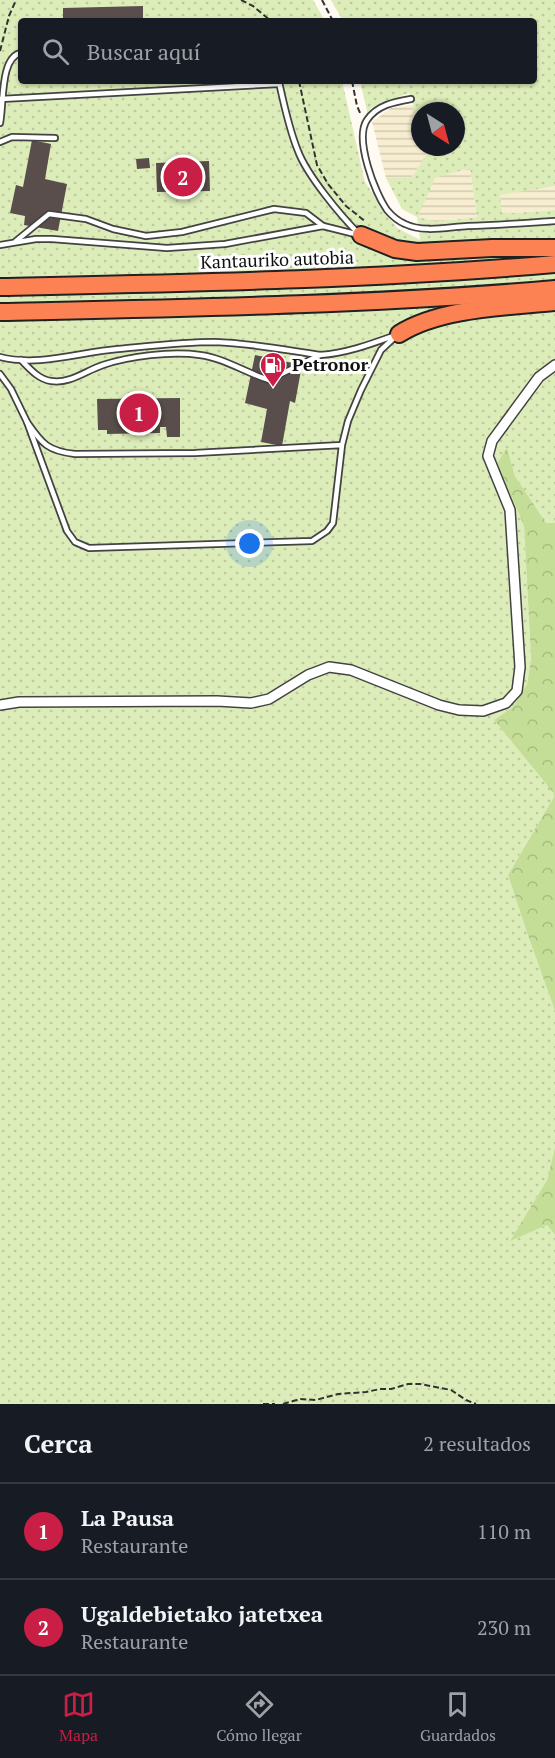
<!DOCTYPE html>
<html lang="es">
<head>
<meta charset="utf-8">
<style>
	body { margin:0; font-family:"PT Serif",serif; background:#242831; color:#f1f3f6 }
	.compass { position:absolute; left:411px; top:102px; width:54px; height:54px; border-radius:50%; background:#171b24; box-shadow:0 2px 4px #0004; rotate:144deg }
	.you { position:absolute; left:250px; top:544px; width:21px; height:21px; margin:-15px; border:4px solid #fff; border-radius:50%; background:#1a73e8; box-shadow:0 0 0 9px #1a73e833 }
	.badge { display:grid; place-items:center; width:39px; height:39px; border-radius:50%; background:#c91e45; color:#fff; font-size:20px; font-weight:700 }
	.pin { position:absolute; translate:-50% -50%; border:3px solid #fff; box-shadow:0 2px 6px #0006 }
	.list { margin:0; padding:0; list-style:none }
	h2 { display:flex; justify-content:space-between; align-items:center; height:78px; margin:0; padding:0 24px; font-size:26px }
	h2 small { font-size:20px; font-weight:400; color:#9ea1a6 }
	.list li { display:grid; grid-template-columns:39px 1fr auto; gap:18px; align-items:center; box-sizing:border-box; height:96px; padding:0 24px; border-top:2px solid #363941 }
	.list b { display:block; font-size:22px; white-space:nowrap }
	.list p { margin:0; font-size:20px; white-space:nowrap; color:#9ea1a6 }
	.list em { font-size:20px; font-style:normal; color:#9ea1a6 }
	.icon { flex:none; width:33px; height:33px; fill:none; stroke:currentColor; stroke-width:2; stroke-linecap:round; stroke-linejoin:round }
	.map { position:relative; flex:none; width:555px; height:1404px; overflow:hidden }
	.search { position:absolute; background:#171b24; box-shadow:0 2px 4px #0004; left:18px; right:18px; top:18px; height:66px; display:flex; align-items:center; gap:15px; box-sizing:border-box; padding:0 21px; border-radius:6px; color:#9ea1a6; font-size:22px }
	.sheet { height:270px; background:#171b24 }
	nav { display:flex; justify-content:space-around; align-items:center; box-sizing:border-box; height:84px; border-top:2px solid #363941; background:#171b24; font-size:16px; color:#9ea1a6 }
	nav a { display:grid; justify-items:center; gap:3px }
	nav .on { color:#c91e45 }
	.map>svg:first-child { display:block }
</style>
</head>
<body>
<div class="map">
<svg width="555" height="1404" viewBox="0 0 555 1404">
	<defs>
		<pattern id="farmland-rules" width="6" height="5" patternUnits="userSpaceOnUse" patternTransform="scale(1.5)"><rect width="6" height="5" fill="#f7edd0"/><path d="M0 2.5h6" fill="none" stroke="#d3cab2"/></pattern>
		<pattern id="grass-dots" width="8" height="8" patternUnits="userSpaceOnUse" patternTransform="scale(1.5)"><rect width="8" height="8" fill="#ddedb9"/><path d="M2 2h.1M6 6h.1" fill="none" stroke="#bdca9e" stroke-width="1.8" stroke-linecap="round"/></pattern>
		<pattern id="forest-crowns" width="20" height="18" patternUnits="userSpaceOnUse" patternTransform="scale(1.5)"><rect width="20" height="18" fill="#c4de97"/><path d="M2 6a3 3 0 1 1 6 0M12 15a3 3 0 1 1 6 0" fill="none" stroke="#a7bd81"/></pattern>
	</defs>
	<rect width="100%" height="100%" fill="#fffaf2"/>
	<g fill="url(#farmland-rules)">
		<path d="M413,105V133L420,141V147H425L429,151L411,178H386L372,122L391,108Z"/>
		<path d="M470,168L477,217L435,222L417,217L435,177Z"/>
		<path d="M555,186V210L501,214L500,194Z"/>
	</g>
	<path fill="url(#grass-dots)" fill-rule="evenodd" d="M0,0H313L325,21H21V81H342L365,182L386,214L397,228L420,240L417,217L402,209L386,178H411L429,151L425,147H456V111H420V141L413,133V105L409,93L371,108L368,115L360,81H534V21H343L331,0H555V186L500,195L502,214L555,210V523L546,524L515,476L507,449L497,463L524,526L531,659L527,684L513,707L494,720L555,795L508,875L526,930L555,1011V1147L547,1180L511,1240L547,1225L555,1235V1404H0ZM470,168L477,217L435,222L418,217L435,178Z"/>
	<g fill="url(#forest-crowns)">
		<path d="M507,448L515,476L546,523H555V1011L526,930L508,875L555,795L494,720L513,707L527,684L531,659L524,526L497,463Z"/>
		<path d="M555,1147V1235L547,1225L510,1241L547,1180Z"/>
	</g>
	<g fill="#594e4b">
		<path d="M143,6V21H63V8Z"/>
		<path d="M32,140L51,144L45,179L67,184L58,231L24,225L25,216L10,213L16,185L23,187Z"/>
		<path d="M149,158L150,168L137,169L136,159Z"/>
		<path d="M209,161L210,191L157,192L156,163Z"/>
		<path d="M255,355L302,365L295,403L290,401L282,446L261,442L267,409L245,403Z"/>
		<path d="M180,398V437H167L166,427H160V433L107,434V430H98L97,399Z"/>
	</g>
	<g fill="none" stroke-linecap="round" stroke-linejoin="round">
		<g stroke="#434343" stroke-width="8">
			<g id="lane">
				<path d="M279,82C284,105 289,129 298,151C307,175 340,215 359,234"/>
				<path d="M1,99L279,84"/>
				<path d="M411,99C394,102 377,105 367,120C354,139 375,193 387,210C392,216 398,221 405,224C424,233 448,227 468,226C497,225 526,223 555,221"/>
				<path d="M0,123C4,103 0,57 21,53"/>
				<path d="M0,142L12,137L55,138"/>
				<path d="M16,241L49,214L86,219L113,229L146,236L182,232L274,209L306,213L323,226"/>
				<path d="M0,245L36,239H52L167,248L225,244L323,226L359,235"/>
				<path d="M0,357C39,367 80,352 118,349C150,346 183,342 215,342C250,343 285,350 320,355C347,353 371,344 396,335"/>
				<path d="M21,360C30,369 38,379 51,381C70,384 85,371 103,365C130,356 171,351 200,355C224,358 246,373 269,380L320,355"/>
				<path d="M0,374L11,389L27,422"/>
				<path d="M342,445L195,453L75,454C48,451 42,444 27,422L67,531L75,542L89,548L312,541L327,531L333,523L342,445L348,421L361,390L381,350L396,336"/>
			</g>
		</g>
		<g stroke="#434343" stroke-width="12">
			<path id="street" d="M0,705L19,702L217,701L251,703L269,699L308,675L329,667L351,670L439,705L459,710L483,711L506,703L517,691L520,667L510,510L488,456L492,441L539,377L555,365"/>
		</g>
		<g stroke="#212121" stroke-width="20">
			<g id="highway">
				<path d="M361,235L395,249L417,252L492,248H555"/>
				<path d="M0,287C185,283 370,280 555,264"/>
				<path d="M0,312C185,308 371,305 555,289"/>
				<path d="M399,334C440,308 506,307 555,302"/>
			</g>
		</g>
		<g stroke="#323232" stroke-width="2" stroke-dasharray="6 3" stroke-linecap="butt">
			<path d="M241,0L253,6L271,21"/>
			<path d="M322,0L333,21"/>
			<path d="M0,51L9,16L16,0"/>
			<path d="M299,81L317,165L328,184L346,206L366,222"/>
			<path d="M352,81L357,106L361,115"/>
			<path d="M263,1404H275"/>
			<path d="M283,1404L300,1399L316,1400L338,1394L366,1392L380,1389H391L408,1384H420L451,1390L466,1400L476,1404"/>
		</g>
		<use href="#lane" stroke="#fff" stroke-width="4.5"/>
		<use href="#street" stroke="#fff" stroke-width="9"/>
		<use href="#highway" stroke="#fc8253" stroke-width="16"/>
	</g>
	<defs>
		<g id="fuel-pin" transform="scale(1.35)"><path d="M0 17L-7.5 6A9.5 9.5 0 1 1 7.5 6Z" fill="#c91e45" stroke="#fff"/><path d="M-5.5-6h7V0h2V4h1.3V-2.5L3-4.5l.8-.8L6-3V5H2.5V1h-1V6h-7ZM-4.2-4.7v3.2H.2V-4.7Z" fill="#fff"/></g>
	</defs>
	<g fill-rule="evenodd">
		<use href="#fuel-pin" x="273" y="365"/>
	</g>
	<g text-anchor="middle" stroke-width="6" stroke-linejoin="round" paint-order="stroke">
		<g font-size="18" fill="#101010" stroke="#fff">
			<text transform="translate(277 260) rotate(-2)" y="6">Kantauriko autobia</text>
		</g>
		<g font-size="18" font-weight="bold" fill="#101010" stroke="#fff" text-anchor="start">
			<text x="292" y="371">Petronor</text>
		</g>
	</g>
</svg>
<svg class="compass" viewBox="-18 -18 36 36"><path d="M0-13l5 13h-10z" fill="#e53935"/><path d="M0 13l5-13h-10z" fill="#9ea1a6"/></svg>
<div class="you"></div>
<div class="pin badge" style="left:139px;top:413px">1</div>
<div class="pin badge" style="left:183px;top:177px">2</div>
<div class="search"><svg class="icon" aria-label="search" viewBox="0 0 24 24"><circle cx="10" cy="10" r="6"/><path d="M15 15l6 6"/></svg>Buscar aquí</div>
</div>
<section class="sheet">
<h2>Cerca<small>2 resultados</small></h2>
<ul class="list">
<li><span class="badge">1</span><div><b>La Pausa</b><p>Restaurante</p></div><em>110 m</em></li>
<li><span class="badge">2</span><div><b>Ugaldebietako jatetxea</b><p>Restaurante</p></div><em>230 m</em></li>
</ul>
</section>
<nav>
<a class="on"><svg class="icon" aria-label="map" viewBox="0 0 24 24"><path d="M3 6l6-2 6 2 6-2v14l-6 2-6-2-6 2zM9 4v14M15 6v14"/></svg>Mapa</a>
<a><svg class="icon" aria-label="directions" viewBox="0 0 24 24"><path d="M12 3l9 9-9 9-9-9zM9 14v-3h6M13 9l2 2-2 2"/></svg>Cómo llegar</a>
<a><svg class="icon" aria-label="saved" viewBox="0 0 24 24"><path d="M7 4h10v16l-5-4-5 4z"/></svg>Guardados</a>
</nav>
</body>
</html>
